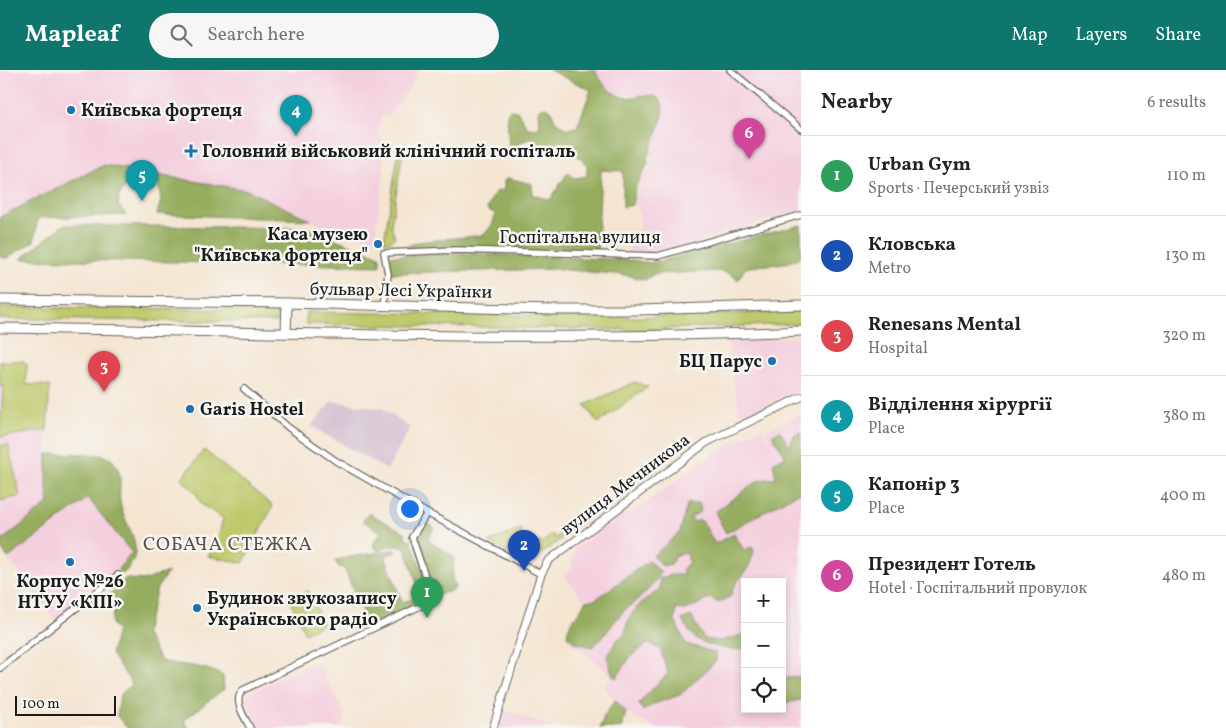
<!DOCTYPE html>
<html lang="en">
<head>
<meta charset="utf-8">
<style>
	body { margin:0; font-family:Vollkorn,serif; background:#f6f6f6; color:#222 }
	.controls { position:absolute; right:15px; bottom:15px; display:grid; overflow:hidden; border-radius:0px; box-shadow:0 2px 8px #0003 }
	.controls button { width:45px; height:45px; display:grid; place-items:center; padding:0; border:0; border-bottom:1px solid #e0e0e0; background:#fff; color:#222; font:25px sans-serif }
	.scale { position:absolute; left:15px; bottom:12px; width:101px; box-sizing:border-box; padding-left:5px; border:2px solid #1c1c1c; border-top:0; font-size:14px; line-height:18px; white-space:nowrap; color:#1c1c1c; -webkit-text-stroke:4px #f6f6f2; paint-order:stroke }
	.you { position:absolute; left:409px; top:438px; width:18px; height:18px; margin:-12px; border:4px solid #fff; border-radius:50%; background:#1a73e8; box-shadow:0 0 0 8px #1a73e833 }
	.badge { display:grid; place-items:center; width:32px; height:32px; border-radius:50%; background:#0f766e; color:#fff; font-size:16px; font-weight:700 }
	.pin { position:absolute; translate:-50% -41px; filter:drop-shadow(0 1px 2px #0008) }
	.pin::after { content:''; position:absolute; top:26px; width:18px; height:15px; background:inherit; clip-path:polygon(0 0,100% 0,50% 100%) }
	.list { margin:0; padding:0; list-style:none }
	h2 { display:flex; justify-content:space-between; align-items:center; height:65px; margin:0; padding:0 20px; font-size:21px }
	h2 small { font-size:16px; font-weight:400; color:#767676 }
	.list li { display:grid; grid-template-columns:32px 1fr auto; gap:15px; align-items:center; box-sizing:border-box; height:80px; padding:0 20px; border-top:1px solid #e0e0e0 }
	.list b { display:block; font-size:19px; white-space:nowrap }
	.list p { margin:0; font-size:16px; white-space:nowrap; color:#767676 }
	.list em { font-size:16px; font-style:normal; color:#767676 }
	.icon { flex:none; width:28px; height:28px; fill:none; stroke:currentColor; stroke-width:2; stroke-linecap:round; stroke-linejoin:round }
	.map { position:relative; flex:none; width:801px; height:658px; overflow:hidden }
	header { display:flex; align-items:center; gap:30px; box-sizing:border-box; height:70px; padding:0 25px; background:#0f766e; color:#fff }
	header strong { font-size:24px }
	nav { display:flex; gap:28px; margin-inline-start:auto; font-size:18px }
	.search { width:350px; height:45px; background:#f6f6f6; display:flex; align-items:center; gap:12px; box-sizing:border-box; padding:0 18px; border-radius:28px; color:#767676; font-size:19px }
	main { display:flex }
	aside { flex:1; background:#fff }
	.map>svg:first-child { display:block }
</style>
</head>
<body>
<header>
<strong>Mapleaf</strong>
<div class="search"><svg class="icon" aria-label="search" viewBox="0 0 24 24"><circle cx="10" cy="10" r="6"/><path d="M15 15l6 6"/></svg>Search here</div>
<nav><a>Map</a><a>Layers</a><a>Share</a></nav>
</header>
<main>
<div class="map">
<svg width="801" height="658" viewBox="0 0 801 658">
	<rect width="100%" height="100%" fill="#f6f6f2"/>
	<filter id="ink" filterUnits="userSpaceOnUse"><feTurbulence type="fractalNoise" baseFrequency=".02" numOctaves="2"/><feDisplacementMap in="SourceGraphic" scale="10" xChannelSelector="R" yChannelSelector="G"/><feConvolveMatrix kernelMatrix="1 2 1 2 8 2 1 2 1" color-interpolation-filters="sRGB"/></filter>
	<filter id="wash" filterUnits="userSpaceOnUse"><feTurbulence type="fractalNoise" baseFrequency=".0096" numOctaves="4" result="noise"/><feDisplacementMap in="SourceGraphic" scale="20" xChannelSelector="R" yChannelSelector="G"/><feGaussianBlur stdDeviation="1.12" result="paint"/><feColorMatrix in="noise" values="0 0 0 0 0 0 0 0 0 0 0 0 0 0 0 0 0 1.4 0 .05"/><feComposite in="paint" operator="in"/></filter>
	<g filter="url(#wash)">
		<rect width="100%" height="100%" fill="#f4e5d1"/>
		<g fill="#f4cfde" fill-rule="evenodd">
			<path d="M0,0H418L411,16L388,47L382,46L377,64L382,66L384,105L374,170L333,160L247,120L104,95L0,147Z"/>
			<path d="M574,0H801V140L657,184H628L629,170L638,160L641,153L634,129L645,105L652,97L649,82L648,30L638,25L605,23Z"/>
			<path d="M801,267V319L742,345L739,341L727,272Z"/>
			<path d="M3,315L0,367L47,360V420L49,433L0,472V316Z"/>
			<path d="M801,344V658H655L640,651L626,642L603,618L612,606L568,570L593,534L588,528L584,530L564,505L572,498L574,480L624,442L629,445L718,380L761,359L774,375L764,361ZM745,512H782V639H745Z"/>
			<path d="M88,428L132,483L130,495L122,496L55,550L8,488Z"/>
			<path d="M317,591L345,645L341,658H260L245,630L249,623Z"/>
			<path d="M504,640L552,657L555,658H498Z"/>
		</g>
		<path fill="#d0bdce" d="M332,331L384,339L410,358L387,400L311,356Z"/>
		<g fill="#bdc96b" stroke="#6c7244">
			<path d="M399,80L403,81L391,155L395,167L390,172L384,171Z"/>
			<path d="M0,237L277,240V252L0,249Z"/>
			<path d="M801,241V254L634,260L306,254V242L636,247Z"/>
			<path d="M0,291H23L27,294L26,314L50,316L47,360L0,367L3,316H0Z"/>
			<path d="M635,312L648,317L598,353L585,335Z"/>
			<path d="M8,374L20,426L0,431V376Z"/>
			<path d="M204,380L273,436L243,493L208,486L219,465L223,448L202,435L195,422L181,409Z"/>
			<path d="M570,457L572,461L534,489H530V481L539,471L542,473L552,464L555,468Z"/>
			<path d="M521,459L522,479L517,488L489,472Z"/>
			<path d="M308,521L323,554L305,563L290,530Z"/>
		</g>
		<g fill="#96ad5f" stroke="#59643e">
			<path d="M549,0H595C602,13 607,21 622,27C634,31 665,13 663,44C663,50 650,79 647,88L648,94L635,118L632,135L623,137V101L601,100L597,183H557L556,179H545V182L405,180V177L418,172L484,165L492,155L496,144L487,139L495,122L504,120V111L508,108L532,114L533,125L550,130L568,102L574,108L587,106V94L569,79L541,78L532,68L521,72L515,83L509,81L507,44L510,40L517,41L528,58L537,59L540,54L539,39L546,37L551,40L555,51L567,59L577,57L591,20Z"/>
			<path d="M104,95L138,101L119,126L118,135L126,145L38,148L34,171L7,188L0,187V147Z"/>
			<path d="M157,105L247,120L311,150L157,144L161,131Z"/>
			<path d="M63,155L306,158L380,186V196L21,189Z"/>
			<path d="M801,155V186C792,196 760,194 745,198L738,210L730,204L721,201L654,204L645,210L626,205L556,199L392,203L390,197L391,186L454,183L631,190L653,193Z"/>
			<path d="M779,361L782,363L789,376L794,365L801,361V421L726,463L715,442L759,410L776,408L773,393L786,386L772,365Z"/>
			<path d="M47,384C61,385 102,381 111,389C125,401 118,417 120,432C122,449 137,465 135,483C134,491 130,497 124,503L119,502L118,499L132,483L88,428L8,488L0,477V472L49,433L47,420Z"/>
			<path d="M699,433L701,441L690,448L695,452L699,450L703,452L715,474L734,464L744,480L752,477L754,481C752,488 750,495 746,501C740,510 733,513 731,526L718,533L711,528L686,540L676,539L675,551L686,574L716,583V591L680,625L654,634L643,641L639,633L668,603L660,579L649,573L631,586L616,608L613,606L607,587L616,571L625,564C628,541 642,531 660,520V508L672,505H685L682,500L689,492L687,483L675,485L671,494L662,496L653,486L680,462L687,434Z"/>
			<path d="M368,443L406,463L405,468L411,470L431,526L429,530L425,531L422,529L406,480L402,476H390L378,481L373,475L381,462L363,451Z"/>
			<path d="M423,452L434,457L428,470L454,487L452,507L455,519L434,527L414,468Z"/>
			<path d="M394,479L396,482L385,486L402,532L413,529L416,534L368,556L344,498L339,497L335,491C355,484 374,485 394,479Z"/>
			<path d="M649,491L661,502C653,519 637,529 623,542C612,553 605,567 592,577L576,573L567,566C568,549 580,546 585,531L596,529Z"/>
			<path d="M168,502L157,518L145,563L161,591C182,596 206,595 223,606L224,619L184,650L189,658H127L117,646L120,625L132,614L111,584L117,560L112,555V547L117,533L110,524L125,509L146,510Z"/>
			<path d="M691,546L704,569L722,571L745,564V578C735,583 700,574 693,566C689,562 685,555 682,550Z"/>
			<path d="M801,606V630L789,632L782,636V609Z"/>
			<path d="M615,630L626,642L621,658H600L604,646Z"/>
		</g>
	</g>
	<g filter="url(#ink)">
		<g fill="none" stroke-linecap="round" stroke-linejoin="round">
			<g stroke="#68625b" stroke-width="8">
				<g id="minor">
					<path d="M730,0L801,59"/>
					<path d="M384,236L388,204L384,183L456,180L658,186L801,145"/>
					<path d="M244,319L289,358L336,391L427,443L541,504"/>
					<path d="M0,598L118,505"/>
					<path d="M250,658C245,647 232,631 243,620L433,530L412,467L427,443"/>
				</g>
			</g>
			<g stroke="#68625b" stroke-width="9">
				<path id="tertiary" d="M493,658L541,504L548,491L707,372L801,327"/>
			</g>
			<g stroke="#68625b" stroke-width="11">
				<g id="primary">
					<path d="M0,230L287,233L552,240H639L801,235"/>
					<path d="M0,258C267,261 534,273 801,261"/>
					<path d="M286,262L287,233"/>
				</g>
			</g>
			<use href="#minor" stroke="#fff" stroke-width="5.5"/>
			<use href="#tertiary" stroke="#fff" stroke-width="7"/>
			<use href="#primary" stroke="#fff" stroke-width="9"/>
		</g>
	</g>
	<g fill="#1f6fb2" stroke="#f6f6f2" stroke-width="2">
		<circle cx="71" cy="40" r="5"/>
		<path d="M188.5 73.5h5v5h5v5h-5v5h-5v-5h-5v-5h5z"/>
		<circle cx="378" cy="174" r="5"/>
		<circle cx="772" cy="291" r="5"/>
		<circle cx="190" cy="339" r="5"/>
		<circle cx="70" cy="492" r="5"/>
		<circle cx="197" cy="538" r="5"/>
	</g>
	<g text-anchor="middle" stroke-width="5" stroke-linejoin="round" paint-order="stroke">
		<g font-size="18" font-weight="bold" fill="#1c1c1c" stroke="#f6f6f2" text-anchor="start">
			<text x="81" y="46">Київська фортеця</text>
			<text x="202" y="87">Головний військовий клінічний госпіталь</text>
			<text x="368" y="170" text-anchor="end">Каса музею<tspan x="368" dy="21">"Київська фортеця"</tspan></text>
			<text x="762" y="297" text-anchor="end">БЦ Парус</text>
			<text x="200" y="345">Garis Hostel</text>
			<text x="70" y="517" text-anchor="middle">Корпус №26<tspan x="70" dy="21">НТУУ «КПІ»</tspan></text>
			<text x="207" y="534">Будинок звукозапису<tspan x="207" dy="21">Українського радіо</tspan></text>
		</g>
		<g font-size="18" fill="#1c1c1c" stroke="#f6f6f2">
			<text x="580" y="173">Госпітальна вулиця</text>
			<text transform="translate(401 220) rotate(1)" y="6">бульвар Лесі Українки</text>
			<text transform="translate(625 414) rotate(-37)" y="6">вулиця Мечникова</text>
		</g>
		<g font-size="19" letter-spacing="1" fill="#634845" stroke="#f6f6f2">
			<text x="228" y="480">СОБАЧА СТЕЖКА</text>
		</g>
	</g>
</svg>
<div class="controls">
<button>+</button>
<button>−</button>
<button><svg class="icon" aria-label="locate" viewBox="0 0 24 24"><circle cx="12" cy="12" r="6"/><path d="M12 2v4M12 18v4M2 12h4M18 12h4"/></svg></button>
</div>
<div class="scale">100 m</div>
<div class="you"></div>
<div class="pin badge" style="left:427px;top:548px;background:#2e9e5b">1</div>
<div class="pin badge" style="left:524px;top:501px;background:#1a4fb4">2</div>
<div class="pin badge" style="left:104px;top:322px;background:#e0444e">3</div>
<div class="pin badge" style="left:296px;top:66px;background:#0f9aa8">4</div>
<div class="pin badge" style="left:142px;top:131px;background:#0f9aa8">5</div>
<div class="pin badge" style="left:749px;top:89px;background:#d1479c">6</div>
</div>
<aside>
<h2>Nearby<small>6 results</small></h2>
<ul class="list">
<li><span class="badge" style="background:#2e9e5b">1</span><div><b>Urban Gym</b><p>Sports · Печерський узвіз</p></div><em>110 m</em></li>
<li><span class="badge" style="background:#1a4fb4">2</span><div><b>Кловська</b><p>Metro</p></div><em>130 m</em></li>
<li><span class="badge" style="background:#e0444e">3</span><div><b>Renesans Mental</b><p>Hospital</p></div><em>320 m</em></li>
<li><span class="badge" style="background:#0f9aa8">4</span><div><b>Відділення хірургії</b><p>Place</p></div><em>380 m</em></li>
<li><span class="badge" style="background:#0f9aa8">5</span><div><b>Капонір 3</b><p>Place</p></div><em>400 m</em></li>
<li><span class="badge" style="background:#d1479c">6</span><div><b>Президент Готель</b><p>Hotel · Госпітальний провулок</p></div><em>480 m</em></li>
</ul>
</aside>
</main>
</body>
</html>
